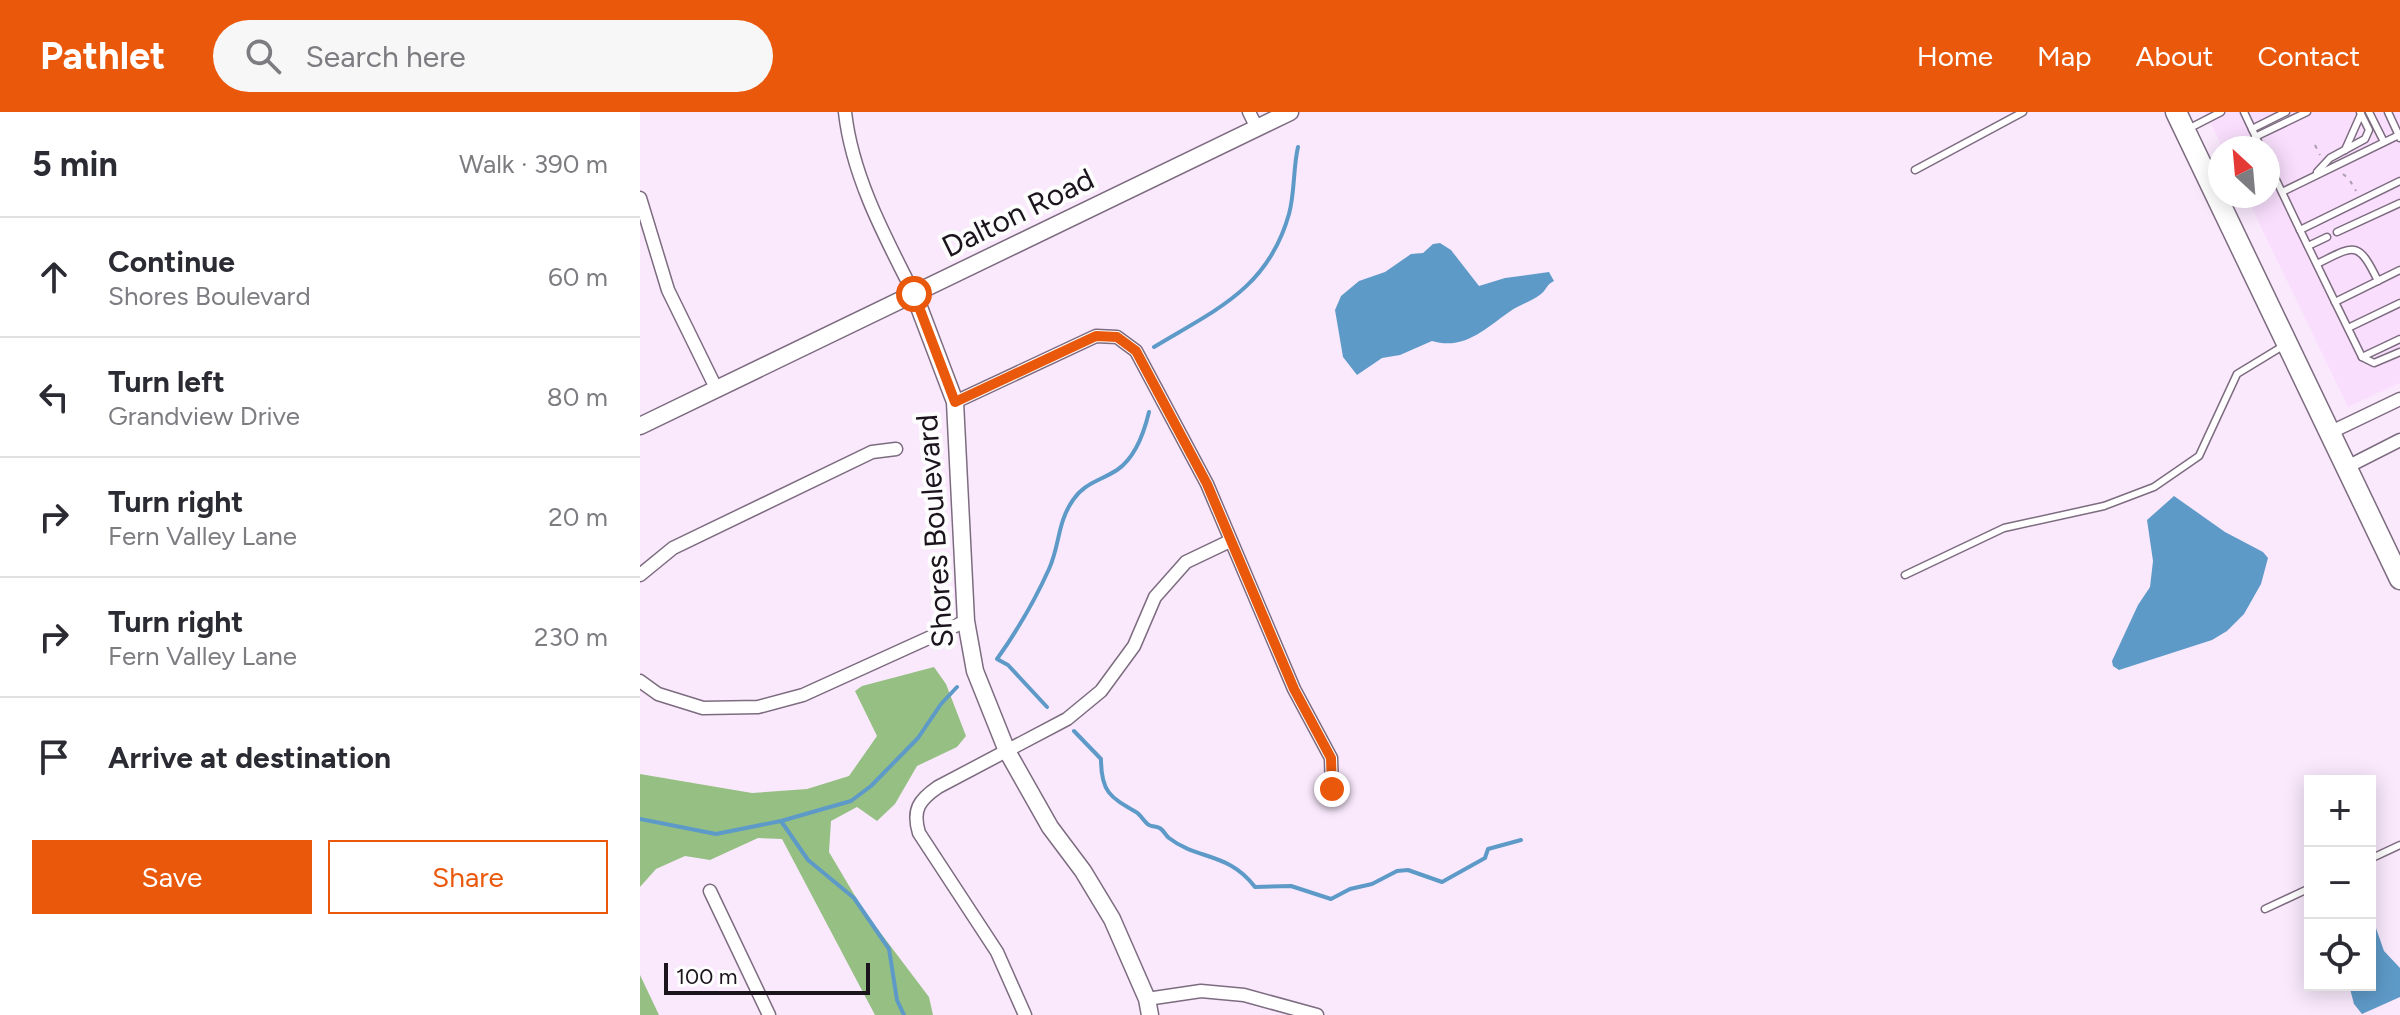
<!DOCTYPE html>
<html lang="en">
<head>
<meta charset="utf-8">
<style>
	body { margin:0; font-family:Figtree,sans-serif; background:#f7f7f7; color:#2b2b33 }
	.controls { position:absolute; right:24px; bottom:24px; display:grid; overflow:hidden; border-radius:0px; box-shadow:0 4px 20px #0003 }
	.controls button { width:72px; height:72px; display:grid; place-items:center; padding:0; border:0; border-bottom:2px solid #e1e1e2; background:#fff; color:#2b2b33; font:40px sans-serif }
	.compass { position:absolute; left:1568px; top:24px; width:72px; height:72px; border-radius:50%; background:#fff; box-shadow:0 4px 20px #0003; rotate:334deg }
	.scale { position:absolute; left:24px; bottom:20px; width:206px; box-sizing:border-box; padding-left:8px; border:4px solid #1c141d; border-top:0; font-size:22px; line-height:28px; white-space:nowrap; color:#1c141d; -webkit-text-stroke:6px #fdfdfd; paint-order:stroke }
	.stop { position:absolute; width:24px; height:24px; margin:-18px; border:6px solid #ea580c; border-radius:50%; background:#fff }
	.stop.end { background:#ea580c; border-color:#fff; box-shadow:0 2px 8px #0008 }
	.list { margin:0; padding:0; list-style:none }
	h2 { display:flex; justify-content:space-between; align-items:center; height:104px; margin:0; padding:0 32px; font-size:34px }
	h2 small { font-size:26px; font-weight:400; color:#7c7c81 }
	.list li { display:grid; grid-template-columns:52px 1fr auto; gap:24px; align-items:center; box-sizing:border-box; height:120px; padding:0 32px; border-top:2px solid #e1e1e2 }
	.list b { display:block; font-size:30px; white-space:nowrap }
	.list p { margin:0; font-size:26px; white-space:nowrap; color:#7c7c81 }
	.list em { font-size:26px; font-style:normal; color:#7c7c81 }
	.actions { display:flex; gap:16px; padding:24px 32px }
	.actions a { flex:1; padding:18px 0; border:2px solid #ea580c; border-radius:0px; text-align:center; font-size:28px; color:#ea580c }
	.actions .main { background:#ea580c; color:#fff }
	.icon { flex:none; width:44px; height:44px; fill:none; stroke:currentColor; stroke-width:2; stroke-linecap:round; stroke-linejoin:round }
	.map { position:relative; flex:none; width:1760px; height:903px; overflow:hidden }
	header { display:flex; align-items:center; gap:48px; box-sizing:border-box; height:112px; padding:0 40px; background:#ea580c; color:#fff }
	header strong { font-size:38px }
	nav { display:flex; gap:44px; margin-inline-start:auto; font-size:28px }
	.search { width:560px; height:72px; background:#f7f7f7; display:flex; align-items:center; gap:20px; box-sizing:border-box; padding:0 28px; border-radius:44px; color:#7c7c81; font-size:30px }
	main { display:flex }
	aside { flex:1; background:#fff }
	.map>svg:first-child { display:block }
</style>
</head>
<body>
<header>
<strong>Pathlet</strong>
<div class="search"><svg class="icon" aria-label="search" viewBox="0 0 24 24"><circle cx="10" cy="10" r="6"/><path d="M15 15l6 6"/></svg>Search here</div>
<nav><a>Home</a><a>Map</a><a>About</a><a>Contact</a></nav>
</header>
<main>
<aside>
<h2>5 min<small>Walk · 390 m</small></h2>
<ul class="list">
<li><svg class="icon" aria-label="ahead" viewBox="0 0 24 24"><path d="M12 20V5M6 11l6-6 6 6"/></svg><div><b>Continue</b><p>Shores Boulevard</p></div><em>60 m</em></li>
<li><svg class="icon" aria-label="left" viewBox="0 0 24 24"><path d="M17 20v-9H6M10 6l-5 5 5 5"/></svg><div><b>Turn left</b><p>Grandview Drive</p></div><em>80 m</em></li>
<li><svg class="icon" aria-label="right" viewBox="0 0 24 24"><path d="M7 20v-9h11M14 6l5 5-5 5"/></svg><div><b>Turn right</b><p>Fern Valley Lane</p></div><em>20 m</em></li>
<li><svg class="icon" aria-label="right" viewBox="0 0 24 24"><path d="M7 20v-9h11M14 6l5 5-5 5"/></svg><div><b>Turn right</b><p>Fern Valley Lane</p></div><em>230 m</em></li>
<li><svg class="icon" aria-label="arrive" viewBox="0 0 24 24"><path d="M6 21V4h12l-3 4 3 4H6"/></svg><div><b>Arrive at destination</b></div></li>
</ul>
<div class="actions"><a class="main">Save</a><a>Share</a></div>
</aside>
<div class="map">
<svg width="1760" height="903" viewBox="0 0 1760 903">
	<rect width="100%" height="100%" fill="#fae9fd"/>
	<path fill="#f9dffd" d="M1565,0H1760V271L1708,295L1606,84H1628V36H1583Z"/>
	<g fill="#96bf84">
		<path d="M294,555L306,572L326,624L317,635L277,654L255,692L237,709L217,695L191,709L189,740L224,799L289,885L293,903H235L142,727L118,726L70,748L45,744L16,757L0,775V662L112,681L167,677L209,664L237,624L215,579L222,574Z"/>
		<path d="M0,863L19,903H0Z"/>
	</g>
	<g fill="#5e9ac8">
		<path d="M800,131L811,138L839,174L865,166L909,160L914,169C906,173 907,177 901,182C893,189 881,192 872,198C847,215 825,239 792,229L760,243L742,246L717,263L703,245L695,198L701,184L719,169L745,160L771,142L783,141L793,132Z"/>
		<path d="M1534,384L1585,420L1623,440L1628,446L1621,472L1604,502L1587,519L1572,528L1479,558L1473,554L1472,549L1498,493L1510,475L1513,449L1507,408Z"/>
		<path d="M1730,799L1744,839L1760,856V885L1722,902L1714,892L1709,873H1730Z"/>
	</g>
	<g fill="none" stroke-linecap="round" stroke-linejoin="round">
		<g stroke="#5e9ac8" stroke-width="4">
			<path d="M514,235C575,198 628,177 649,102C655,80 653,56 658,35"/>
			<path d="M407,595L368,553L357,547C377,519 395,488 409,457C420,433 417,411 433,388C444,371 460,369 477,358C495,346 504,321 509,300"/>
			<path d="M434,619L461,647C461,680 470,685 496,700C501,703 504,710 509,713C513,715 518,714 521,717C524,719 526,724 529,726C557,748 589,740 615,775L651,774L691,787L710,777L732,772L757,759L768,758L802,770L845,746L848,737L881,728"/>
			<path d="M0,707L76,722L141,709L211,689L231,674L278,626L301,592L317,575"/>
			<path d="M141,709L168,748L214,786L249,837L257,888L264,903"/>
		</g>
		<g stroke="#7d6b80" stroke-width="9">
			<g id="service">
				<path d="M1604,0L1621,36"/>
				<path d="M1729,0L1744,30"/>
				<path d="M1748,0L1760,26"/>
				<path d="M1548,17L1581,0"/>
				<path d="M1612,17L1646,0"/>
				<path d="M1615,25L1667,0"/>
				<path d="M1705,38L1721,2"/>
				<path d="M1628,51L1660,118L1760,69"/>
				<path d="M1275,58L1383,0"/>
				<path d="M1677,60L1690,46L1725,27L1729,18L1720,0"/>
				<path d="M1642,80L1759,23"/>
				<path d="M1660,118L1695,190L1760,158"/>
				<path d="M1697,120L1760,91"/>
				<path d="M1668,134L1687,125"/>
				<path d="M1677,152C1715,133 1718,128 1738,169"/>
				<path d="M1695,190L1722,245L1734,251L1760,240"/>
				<path d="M1708,216L1760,191"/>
				<path d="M1722,245L1760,227"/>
				<path d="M1265,463L1364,416L1464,394L1514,375L1559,344L1597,262L1643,234"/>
				<path d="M1730,747L1760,733"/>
				<path d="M1625,797L1670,776"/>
			</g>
		</g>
		<g stroke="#7d6b80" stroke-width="15">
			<g id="minor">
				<path d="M205,0C212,64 245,125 274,182"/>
				<path d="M609,0L617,16"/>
				<path d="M0,86L28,178L76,276"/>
				<path d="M315,290L456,224L477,225L496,239L567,372L654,577L691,646L692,677"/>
				<path d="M1689,321L1760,287"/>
				<path d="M1705,356L1760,328"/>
				<path d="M0,463L33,436L232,340L256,337"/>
				<path d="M0,569L18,582L63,596L118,595L163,583L326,509"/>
				<path d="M70,779L129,903"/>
				<path d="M507,887L561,879L604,883L677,903"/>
				<path d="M385,903L357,840L279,721C272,698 279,688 298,675L427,607L461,579L494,534L515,485L546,450L590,429"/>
			</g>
		</g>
		<g stroke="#7d6b80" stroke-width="19">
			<g id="tertiary">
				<path d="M274,182L315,290L326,509L335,559L367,639L410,715L443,759L472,807L507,887L510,903"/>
				<path d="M0,314L650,0"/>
			</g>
		</g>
		<g stroke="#7d6b80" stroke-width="23">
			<path id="primary" d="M1536,0L1760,467"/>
		</g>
		<g stroke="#aa9dad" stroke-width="2" stroke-dasharray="4 6" stroke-linecap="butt">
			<path d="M1675,33L1680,43"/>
			<path d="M1703,62L1709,67L1716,79"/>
		</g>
		<use href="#service" stroke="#fff" stroke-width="6"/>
		<use href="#minor" stroke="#fff" stroke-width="12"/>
		<use href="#tertiary" stroke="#fff" stroke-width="16"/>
		<use href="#primary" stroke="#fff" stroke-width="20"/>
	</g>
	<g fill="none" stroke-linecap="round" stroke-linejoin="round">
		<path stroke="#ea580c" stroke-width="10" d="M274,182L315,290L456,224L477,225L496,239L567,372L654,577L691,646L692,677"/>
	</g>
	<g text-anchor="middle" stroke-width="8" stroke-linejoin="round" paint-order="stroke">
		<g font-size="30" fill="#1c141d" stroke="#fdfdfd">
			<text transform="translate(378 101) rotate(-26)" y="10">Dalton Road</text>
			<text transform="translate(295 419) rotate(-94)" y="10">Shores Boulevard</text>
		</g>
	</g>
</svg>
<div class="controls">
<button>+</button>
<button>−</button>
<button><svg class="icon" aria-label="locate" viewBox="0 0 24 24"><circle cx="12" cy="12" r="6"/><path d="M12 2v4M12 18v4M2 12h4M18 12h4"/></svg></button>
</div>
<svg class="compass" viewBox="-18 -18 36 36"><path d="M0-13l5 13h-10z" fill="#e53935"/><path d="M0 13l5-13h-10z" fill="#7c7c81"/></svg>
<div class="scale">100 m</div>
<div class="stop" style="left:274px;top:182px"></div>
<div class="stop end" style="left:692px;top:677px"></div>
</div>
</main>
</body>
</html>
